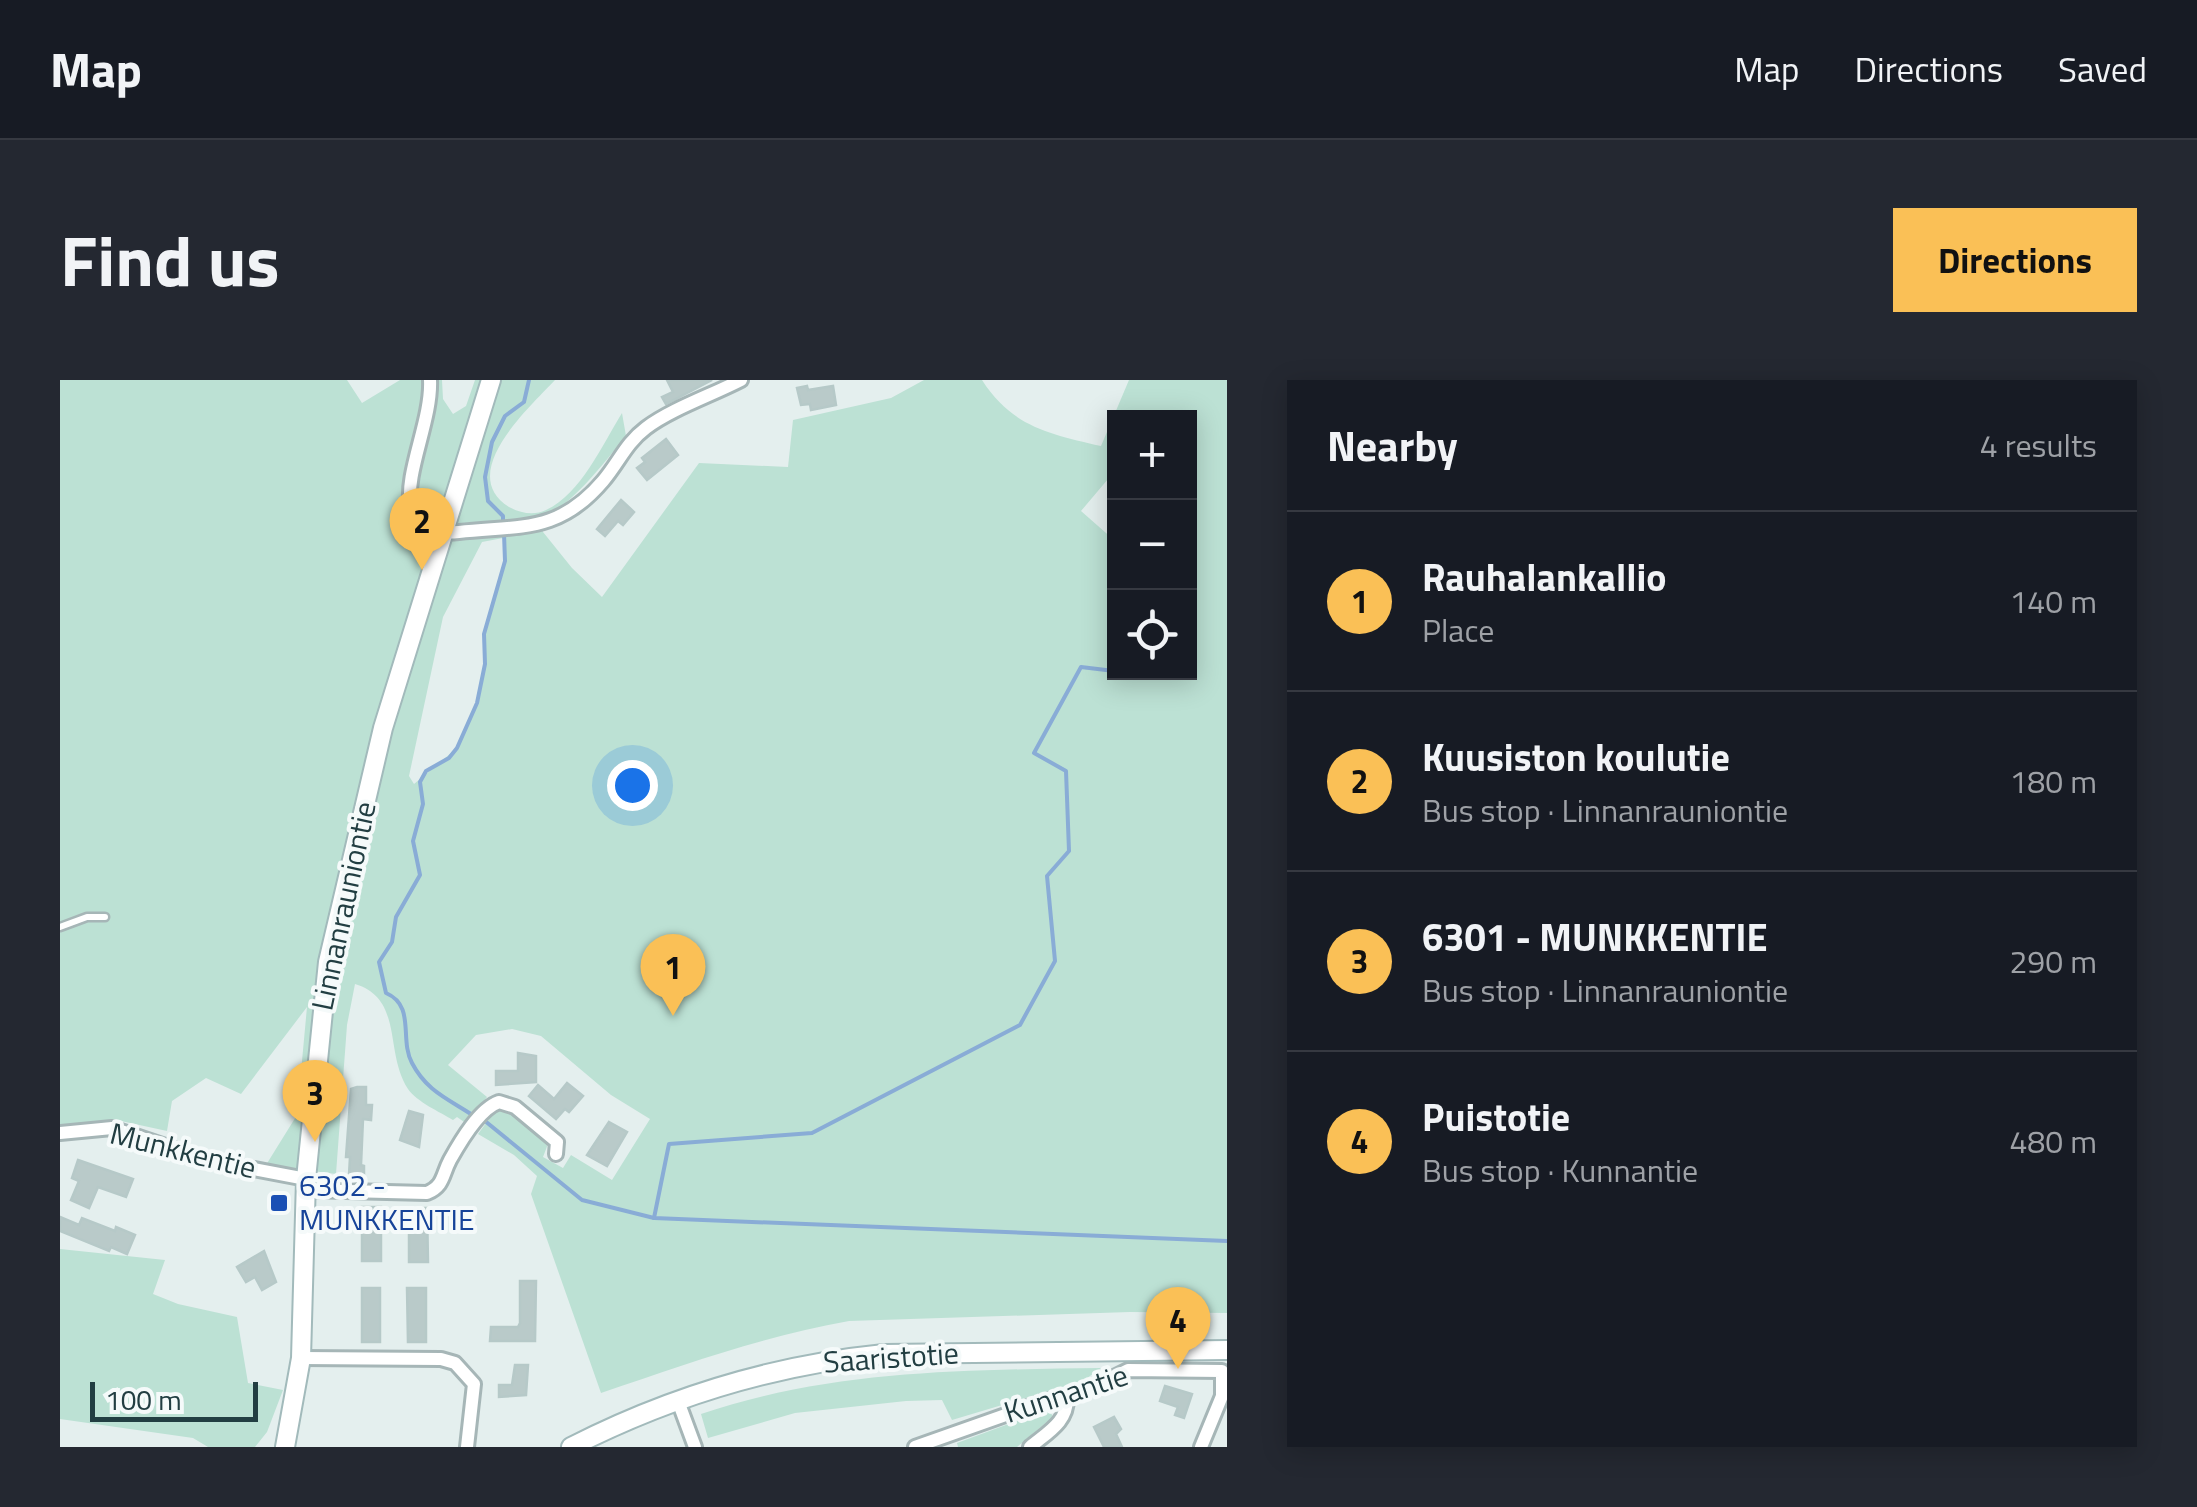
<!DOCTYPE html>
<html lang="en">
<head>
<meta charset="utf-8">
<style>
	body { margin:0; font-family:"Titillium Web",sans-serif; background:#242831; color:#f1f3f6 }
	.controls { position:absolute; right:30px; top:30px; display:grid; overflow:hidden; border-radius:0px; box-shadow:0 5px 25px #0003 }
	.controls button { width:90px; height:90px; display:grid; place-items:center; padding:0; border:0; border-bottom:2px solid #363941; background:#171b24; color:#f1f3f6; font:50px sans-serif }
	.scale { position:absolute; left:30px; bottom:25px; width:168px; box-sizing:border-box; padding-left:10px; border:5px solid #223e42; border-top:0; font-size:28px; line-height:35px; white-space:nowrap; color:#223e42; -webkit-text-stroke:8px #f5fafa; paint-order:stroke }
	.you { position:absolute; left:572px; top:405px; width:35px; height:35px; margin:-25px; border:8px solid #fff; border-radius:50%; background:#1a73e8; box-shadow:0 0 0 15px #1a73e833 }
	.badge { display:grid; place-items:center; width:65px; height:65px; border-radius:50%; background:#fac056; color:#111; font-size:32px; font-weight:700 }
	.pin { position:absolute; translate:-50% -82px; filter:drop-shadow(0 2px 5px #0008) }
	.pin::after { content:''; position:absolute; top:52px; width:35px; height:30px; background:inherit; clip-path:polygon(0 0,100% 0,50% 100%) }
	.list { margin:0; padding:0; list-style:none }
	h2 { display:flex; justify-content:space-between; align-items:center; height:130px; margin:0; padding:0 40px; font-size:42px }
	h2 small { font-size:32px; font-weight:400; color:#9ea1a6 }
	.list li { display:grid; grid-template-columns:65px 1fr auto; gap:30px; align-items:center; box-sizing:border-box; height:180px; padding:0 40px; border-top:2px solid #363941 }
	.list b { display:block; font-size:38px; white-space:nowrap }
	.list p { margin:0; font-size:32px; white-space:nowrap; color:#9ea1a6 }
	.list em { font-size:32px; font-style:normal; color:#9ea1a6 }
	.icon { flex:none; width:55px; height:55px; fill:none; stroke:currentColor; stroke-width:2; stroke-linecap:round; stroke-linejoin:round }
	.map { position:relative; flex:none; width:1167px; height:1067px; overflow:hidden; border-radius:0px }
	header { display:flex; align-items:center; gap:60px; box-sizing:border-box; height:140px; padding:0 50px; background:#171b24; border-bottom:2px solid #363941 }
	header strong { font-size:48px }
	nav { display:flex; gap:55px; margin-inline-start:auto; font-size:35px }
	.intro { display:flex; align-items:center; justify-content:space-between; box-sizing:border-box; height:240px; padding:0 60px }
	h1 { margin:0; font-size:70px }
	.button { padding:25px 45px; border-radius:0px; background:#fac056; color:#111; font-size:35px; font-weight:700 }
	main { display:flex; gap:60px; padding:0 60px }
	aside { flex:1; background:#171b24; border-radius:0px; box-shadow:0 5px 25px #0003 }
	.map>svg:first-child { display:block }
</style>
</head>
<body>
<header>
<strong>Map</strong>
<nav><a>Map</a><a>Directions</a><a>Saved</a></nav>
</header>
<div class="intro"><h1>Find us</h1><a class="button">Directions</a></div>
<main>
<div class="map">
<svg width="1167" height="1067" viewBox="0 0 1167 1067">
	<rect width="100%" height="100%" fill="#e4efee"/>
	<g fill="#bce1d4" fill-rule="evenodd">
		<path d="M0,0H287L302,23L340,0H382L383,19L393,34L406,26L415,0H495C471,26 395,93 449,127C460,133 474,136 486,130C521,114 542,65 562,33L566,56C541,87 517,118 483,140V152L512,188L542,217L639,83L728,87L733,40L831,18L864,0H922C952,47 990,54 1041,66L1069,0H1167V933L1070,932L789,941C704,956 623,985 541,1013L471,814L477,796L454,775L418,754L435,731L447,730L488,764L483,777L503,788L511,775L552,800L590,739L551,715L481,656L452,649L416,655L388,685L427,717L407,744L397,737L393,740C380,732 357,722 348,709C324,672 344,619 295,604L287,645L276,794L206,785L237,735L247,627L181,714L146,698L112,721L107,751L61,741L0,746ZM1054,38H1130V292H1054V160L1021,131L1054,92ZM443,158L445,181L424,254L425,284L417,323L397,368L354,404L349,396L383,237L422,162Z"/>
		<path d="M0,869L105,880L93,914L118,924L177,937L188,1003L223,1010L207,1052L195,1067H148L133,1058L0,1039Z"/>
		<path d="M1041,988L1023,1001L892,1040L882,1020L846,1021L735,1033L648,1058L641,1034C770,990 906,990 1041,988Z"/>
		<path d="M989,1029L993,1037L957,1067H898L897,1063Z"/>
	</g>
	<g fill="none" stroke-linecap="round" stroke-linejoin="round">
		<g stroke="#89acd6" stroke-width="4">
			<path d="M443,145V136L428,121L425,97L432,62L445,36L464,22L469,0"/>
			<path d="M1063,292L1087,296"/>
			<path d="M411,734C386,718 366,710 352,683C339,659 356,626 326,613L319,582L332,562L336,537L360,495L353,461L363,424L360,402L366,391L389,378L397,368L417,323L425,284L424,254L445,181L444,154"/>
			<path d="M425,741L522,820L594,838L1167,861"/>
			<path d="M594,838L609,764L752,753L960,645L995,581L987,496L1009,471L1006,391L974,373L1021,287L1054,291"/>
		</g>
	</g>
	<g fill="#b9cac9" stroke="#b6c9c8" stroke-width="2.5">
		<path d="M607,0H652L606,24L602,17L613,12Z"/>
		<path d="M747,6L748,10L773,6L776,25L751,30L750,24L741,25L737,8Z"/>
		<path d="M606,59L618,75L587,100L577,88L585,82L582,78Z"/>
		<path d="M561,120L574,132L563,145L558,141L545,156L537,149Z"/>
		<path d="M458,673L476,676V702L436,705V691H458Z"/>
		<path d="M507,703L523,716L509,732L505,729L496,739L469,716L478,705L494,719Z"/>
		<path d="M297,707H306V725H312L311,740L303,739L301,785L304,786V795H289L290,777H286L291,709Z"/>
		<path d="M349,731L363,735L359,767L340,760Z"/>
		<path d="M549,742L567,752L547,786L527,775Z"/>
		<path d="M18,780L73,799L66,817L38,807L29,828L11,820L19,801L12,798Z"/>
		<rect x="302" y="827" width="19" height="54"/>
		<path d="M349,828H367L368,882H349Z"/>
		<path d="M0,837L19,845L22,838L55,851L56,847L75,855L67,874L51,867L49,871L0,851Z"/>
		<path d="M204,871L216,902L202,910L195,897L186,902L177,887Z"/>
		<path d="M460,901H476L475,961H430L431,947H458L460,943Z"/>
		<rect x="302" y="908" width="18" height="54"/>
		<path d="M347,908H366V962H348Z"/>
		<path d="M455,985H468L466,1015L439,1017V1005H452Z"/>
		<path d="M1105,1006L1132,1014L1124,1038L1115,1035L1118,1027L1100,1021Z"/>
		<path d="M1054,1037L1061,1049L1056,1054L1062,1067H1044L1034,1047Z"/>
	</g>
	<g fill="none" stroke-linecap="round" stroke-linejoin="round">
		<g stroke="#a6b6b7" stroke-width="11">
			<path id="lane" d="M0,547L27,537H45"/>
		</g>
		<g stroke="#a6b6b7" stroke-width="18">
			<g id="street">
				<path d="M370,0C372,40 344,94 351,127C356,151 378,154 399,152C460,145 498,154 543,101C559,82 566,63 586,48C611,29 652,15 681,0"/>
				<path d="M0,753L52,748L147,780L246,799"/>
				<path d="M246,810L367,813C384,806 382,795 390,780C400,762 419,729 439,722L455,727L497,762L496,774"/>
				<path d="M241,978L381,979L395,983L414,1004L407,1067"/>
				<path d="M618,1021L635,1067"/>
				<path d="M855,1067L985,1021L1020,1014L1068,990L1162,991V1016L1141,1067"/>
				<path d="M970,1067C988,1052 1008,1042 1007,1017"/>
			</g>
		</g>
		<g stroke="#a2babb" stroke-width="22">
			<g id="secondary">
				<path d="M225,1067L241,978L246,799L268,582L323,348L431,0"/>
				<path d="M511,1067C609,1017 714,985 824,974L1167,970"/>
			</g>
		</g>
		<use href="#lane" stroke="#fff" stroke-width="6"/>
		<use href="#street" stroke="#fff" stroke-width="12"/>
		<use href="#secondary" stroke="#fff" stroke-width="18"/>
	</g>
	<rect fill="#1a4fb4" stroke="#f5fafa" stroke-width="4" x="209" y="813" width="20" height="20" rx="5"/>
	<g text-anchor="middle" stroke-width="8" stroke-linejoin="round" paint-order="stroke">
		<g font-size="30" fill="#223e42" stroke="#f5fafa">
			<text transform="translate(284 526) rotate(-78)" y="10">Linnanrauniontie</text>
			<text transform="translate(123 771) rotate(14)" y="10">Munkkentie</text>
			<text transform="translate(831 978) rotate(-4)" y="10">Saaristotie</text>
			<text transform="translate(1006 1014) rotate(-18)" y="10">Kunnantie</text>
		</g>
		<g font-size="30" fill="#164399" stroke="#f5fafa" text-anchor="start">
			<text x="239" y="816">6302 -<tspan x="239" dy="34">MUNKKENTIE</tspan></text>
		</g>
	</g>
</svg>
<div class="controls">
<button>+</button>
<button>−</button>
<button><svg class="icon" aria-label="locate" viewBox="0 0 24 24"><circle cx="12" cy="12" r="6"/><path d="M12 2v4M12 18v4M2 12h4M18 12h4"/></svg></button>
</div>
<div class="scale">100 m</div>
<div class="you"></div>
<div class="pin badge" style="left:613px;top:636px">1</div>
<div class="pin badge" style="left:362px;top:190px">2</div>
<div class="pin badge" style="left:255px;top:762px">3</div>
<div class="pin badge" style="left:1118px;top:989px">4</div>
</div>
<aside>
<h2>Nearby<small>4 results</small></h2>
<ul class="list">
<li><span class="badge">1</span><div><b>Rauhalankallio</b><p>Place</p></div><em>140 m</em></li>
<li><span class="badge">2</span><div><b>Kuusiston koulutie</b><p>Bus stop · Linnanrauniontie</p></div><em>180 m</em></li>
<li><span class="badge">3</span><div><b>6301 - MUNKKENTIE</b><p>Bus stop · Linnanrauniontie</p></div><em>290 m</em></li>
<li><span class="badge">4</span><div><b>Puistotie</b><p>Bus stop · Kunnantie</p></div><em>480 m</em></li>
</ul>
</aside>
</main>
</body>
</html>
